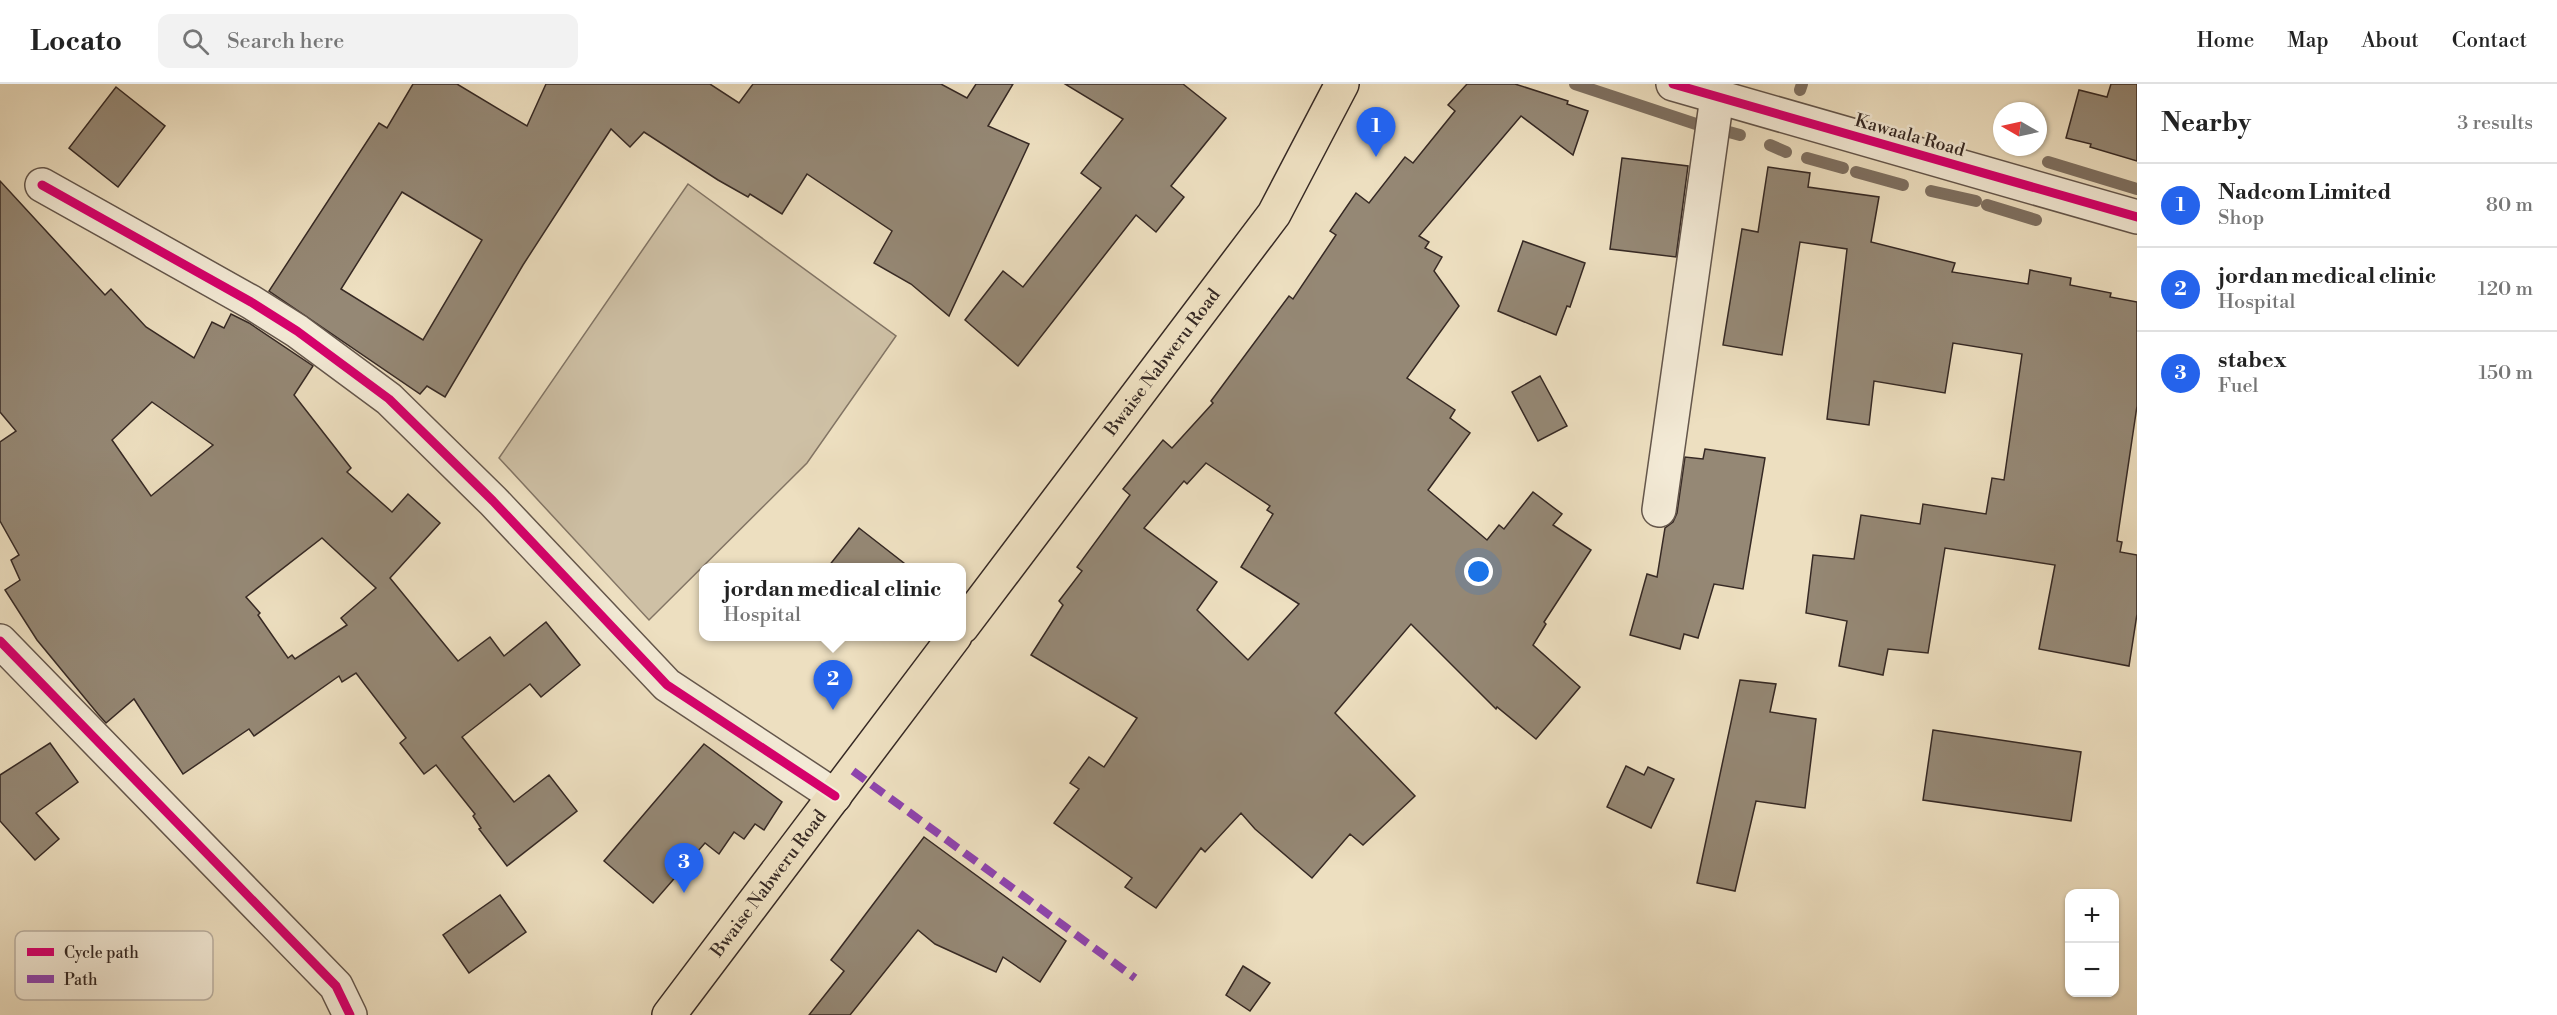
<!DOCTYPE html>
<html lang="en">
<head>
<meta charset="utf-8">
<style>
	body { margin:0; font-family:"Libre Bodoni",serif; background:#f2f2f2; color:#222 }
	.controls { position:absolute; right:18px; bottom:18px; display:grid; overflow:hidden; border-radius:12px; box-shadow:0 2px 4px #0004 }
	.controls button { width:54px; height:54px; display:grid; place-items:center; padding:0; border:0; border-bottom:2px solid #e0e0e0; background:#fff; color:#222; font:30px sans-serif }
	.compass { position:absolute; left:1993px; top:18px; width:54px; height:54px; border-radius:50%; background:#fff; box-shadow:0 2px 4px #0004; rotate:279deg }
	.you { position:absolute; left:1479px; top:488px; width:21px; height:21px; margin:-15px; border:4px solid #fff; border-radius:50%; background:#1a73e8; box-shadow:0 0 0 9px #1a73e833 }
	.badge { display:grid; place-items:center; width:39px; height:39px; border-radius:50%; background:#2563eb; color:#fff; font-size:20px; font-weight:700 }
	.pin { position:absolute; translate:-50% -50px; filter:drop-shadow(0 2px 3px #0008) }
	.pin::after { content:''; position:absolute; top:32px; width:21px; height:18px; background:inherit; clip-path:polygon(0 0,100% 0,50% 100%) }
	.popup { position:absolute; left:699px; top:479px; width:267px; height:78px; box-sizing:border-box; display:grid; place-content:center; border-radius:12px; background:#fff; filter:drop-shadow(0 2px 4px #0005); font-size:20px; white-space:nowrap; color:#767676 }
	.popup b { font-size:22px; color:#222 }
	.popup::after { content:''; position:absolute; left:50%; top:100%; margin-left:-12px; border:12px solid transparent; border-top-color:#fff }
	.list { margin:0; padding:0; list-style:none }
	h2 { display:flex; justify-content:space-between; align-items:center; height:78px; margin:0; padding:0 24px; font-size:26px }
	h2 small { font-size:20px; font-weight:400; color:#767676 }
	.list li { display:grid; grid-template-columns:39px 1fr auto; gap:18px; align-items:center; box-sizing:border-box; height:84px; padding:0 24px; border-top:2px solid #e0e0e0 }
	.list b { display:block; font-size:22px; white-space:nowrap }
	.list p { margin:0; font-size:20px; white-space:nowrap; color:#767676 }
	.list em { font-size:20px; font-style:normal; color:#767676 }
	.icon { flex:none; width:33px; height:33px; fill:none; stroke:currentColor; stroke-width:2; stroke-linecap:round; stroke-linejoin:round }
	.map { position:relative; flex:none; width:2137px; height:931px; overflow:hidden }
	header { display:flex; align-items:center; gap:36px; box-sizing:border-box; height:84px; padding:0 30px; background:#fff; border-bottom:2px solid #e0e0e0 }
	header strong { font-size:28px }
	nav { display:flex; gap:33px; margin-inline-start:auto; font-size:21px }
	.search { width:420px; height:54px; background:#f2f2f2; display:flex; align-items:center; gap:15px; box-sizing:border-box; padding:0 21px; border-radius:12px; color:#767676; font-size:22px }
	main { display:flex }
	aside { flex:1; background:#fff }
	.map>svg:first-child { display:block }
</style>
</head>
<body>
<header>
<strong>Locato</strong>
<div class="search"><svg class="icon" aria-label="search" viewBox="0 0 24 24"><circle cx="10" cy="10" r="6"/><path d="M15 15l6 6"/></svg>Search here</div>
<nav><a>Home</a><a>Map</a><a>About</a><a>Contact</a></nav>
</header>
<main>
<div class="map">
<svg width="2137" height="931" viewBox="0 0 2137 931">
	<rect width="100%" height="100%" fill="#eddfc0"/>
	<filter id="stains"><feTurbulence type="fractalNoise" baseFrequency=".00333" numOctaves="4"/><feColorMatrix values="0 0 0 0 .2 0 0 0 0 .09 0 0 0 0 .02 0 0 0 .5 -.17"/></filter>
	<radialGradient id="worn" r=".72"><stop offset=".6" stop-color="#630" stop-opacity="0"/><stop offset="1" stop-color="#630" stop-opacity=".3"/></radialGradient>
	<path fill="#cec0a5" stroke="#827464" stroke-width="1.5" d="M688,100L896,252L807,379L649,536L499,374Z"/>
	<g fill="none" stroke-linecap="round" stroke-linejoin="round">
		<g stroke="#7f7162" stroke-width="12">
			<path d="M1575,0L1705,43"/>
			<path d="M1800,6L1802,0"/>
			<path d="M1729,48L1740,51"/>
			<path d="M1770,61L1786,68"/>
			<path d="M1807,74L1843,84"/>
			<path d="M2048,78L2137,105"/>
			<path d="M1856,88L1903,101"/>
			<path d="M1931,107L1976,117"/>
			<path d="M1987,121L2036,136"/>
		</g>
	</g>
	<g fill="#958875" stroke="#362924" stroke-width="1.5" fill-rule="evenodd">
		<path d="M413,0H457L527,42L546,0H710L739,19L753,0H941L967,14L976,0H1013L988,42L1029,60L949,232L911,200L874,179L892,147L807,90L782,130L750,110L748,113L718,96L644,48L630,63L611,45L523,181L445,313L427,302L420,310L269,207L379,39L387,44ZM402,108L482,156L423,256L341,205Z"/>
		<path d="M1065,0H1183L1226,34L1171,102L1184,113L1156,148L1136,131L1018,282L965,236L1003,187L1023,203L1101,104L1081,89L1123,35Z"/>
		<path d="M1467,0H1515L1568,17L1567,20L1588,27L1573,71L1521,32L1419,152L1429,158L1425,164L1442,173L1434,187L1459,222L1407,294L1455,326L1450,334L1470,349L1428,406L1487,456L1499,441L1504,445L1533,408L1562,430L1553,441L1591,466L1544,538L1546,540L1533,561L1580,603L1536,655L1497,623L1496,625L1411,540L1335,629L1415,712L1363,761L1350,750L1312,794L1255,745L1241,729L1205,768L1201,764L1156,824L1125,803L1132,794L1054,739L1079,705L1070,699L1089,673L1104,683L1137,634L1031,571L1063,521L1059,517L1082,487L1077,483L1130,411L1123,405L1163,356L1172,364L1213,319L1211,317L1289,212L1293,215L1336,151L1330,147L1356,109L1369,119L1405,73L1413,79L1455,27L1448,21ZM1206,379L1270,422L1267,426L1273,430L1241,483L1299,520L1248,576L1197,526L1217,498L1144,444L1184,397L1187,400Z"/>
		<path d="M2111,0H2137V77L2090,63L2091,60L2066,54L2079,6L2107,13Z"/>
		<path d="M116,3L165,42L118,103L69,64Z"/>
		<path d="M1622,74L1688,82L1676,173L1610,165Z"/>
		<path d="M1768,83L1810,89L1808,103L1879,113L1871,158L1955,179L1952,188L2028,200L2030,186L2071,194L2070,201L2111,209L2110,213L2137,218V322L2117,457L2122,458L2120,468L2137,471V530L2129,582L2039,565L2055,481L1945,464L1928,569L1888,565L1883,591L1839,582L1847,537L1806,529L1813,471L1854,475L1861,431L1920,440L1923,420L1986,430L1992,394L2004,396L2022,270L1953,259L1945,309L1874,297L1869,341L1827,335L1847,165L1800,158L1782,271L1723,261L1742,145L1758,148Z"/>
		<path d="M0,97L105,211L111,205L146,243L194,274L212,238L224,244L231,230L249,239L313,282L294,311L351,384L347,388L392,428L408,410L440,439L390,494L458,577L490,553L504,572L546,538L580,581L541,613L530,600L462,653L514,718L549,691L577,727L507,782L479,745L481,744L473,732L475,730L436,681L424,690L400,659L406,654L356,589L342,598L339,592L254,652L249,645L183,690L134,615L106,639L98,630L37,556L5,506L20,496L11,476L19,471L0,437V358L16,347L0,328ZM152,318L213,361L151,412L112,356ZM322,454L376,504L341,534L347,541L295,575L292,571L288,574L258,531L260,529L246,513Z"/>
		<path d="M1523,157L1585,179L1570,223L1567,222L1556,251L1498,227Z"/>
		<path d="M1540,292L1567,342L1538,357L1512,308Z"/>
		<path d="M1705,365L1765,374L1743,505L1714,500L1698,554L1684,550L1680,565L1630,551L1647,490L1657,493L1665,444L1673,438L1677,429L1685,373L1703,375Z"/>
		<path d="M859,444L909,483H828Z"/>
		<path d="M1740,596L1776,600L1770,628L1816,635L1805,724L1756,717L1735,807L1697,799Z"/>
		<path d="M1933,646L2081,668L2071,737L1923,716Z"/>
		<path d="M50,659L78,698L36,729L59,755L35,776L0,737V691Z"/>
		<path d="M704,660L782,718L764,746L755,740L744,755L734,748L719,770L705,759L653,819L604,777Z"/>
		<path d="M1626,682L1644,691L1648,683L1674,695L1651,744L1607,723Z"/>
		<path d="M924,753L1066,857L1040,898L1003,873L996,888L935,860L918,846L850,931H809L844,887L831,876Z"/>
		<path d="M500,811L526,848L469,889L443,851Z"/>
		<path d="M1243,882L1270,899L1250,927L1226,911Z"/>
	</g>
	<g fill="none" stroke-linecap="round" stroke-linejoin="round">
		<g stroke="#64564b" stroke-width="36">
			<g id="minor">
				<path d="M1673,0L2137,133"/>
				<path d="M42,101L251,218L297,247L389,315L493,417L667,601L835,712"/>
				<path d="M1659,426L1717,13"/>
				<path d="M0,557L336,902L350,931"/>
			</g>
		</g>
		<g stroke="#362924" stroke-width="36">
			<g id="major">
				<path id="s1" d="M962,543L1274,130L1342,0"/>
				<path id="s2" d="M669,931L955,552"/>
			</g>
		</g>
		<use href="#minor" stroke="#f3ead6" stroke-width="33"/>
		<use href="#major" stroke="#eddfc0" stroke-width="33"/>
		<path stroke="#8e44ad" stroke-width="8" stroke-dasharray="15 8" stroke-linecap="butt" d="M853,687L1135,894"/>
		<g stroke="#f3ead6" stroke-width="13">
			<g id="cycleway">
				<path d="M1673,0L2137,133"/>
				<path d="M42,101L251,218L297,247L389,315L493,417L667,601L835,712"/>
				<path d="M0,557L336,902L350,931"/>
			</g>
		</g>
		<use href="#cycleway" stroke="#d6006c" stroke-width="9"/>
	</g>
	<g text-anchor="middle" stroke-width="5" stroke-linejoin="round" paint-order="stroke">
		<g font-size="18" fill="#362924" stroke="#f3ead6">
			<text transform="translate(1910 51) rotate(16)" y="6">Kawaala Road</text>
			<text dy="6" stroke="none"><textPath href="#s1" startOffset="332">Bwaise Nabweru Road</textPath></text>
			<text dy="6" stroke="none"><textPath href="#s2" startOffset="165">Bwaise Nabweru Road</textPath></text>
		</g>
	</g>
	<rect x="15" y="847" width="198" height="69" rx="9" fill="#f3ead6" stroke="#bab0a1" stroke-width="1.5"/>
	<rect x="27" y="864" width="27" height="8" fill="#d6006c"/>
	<rect x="27" y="891" width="27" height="8" fill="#8e44ad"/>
	<g font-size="16" fill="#362924">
		<text x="64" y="874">Cycle path</text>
		<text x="64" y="901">Path</text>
	</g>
	<rect width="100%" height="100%" filter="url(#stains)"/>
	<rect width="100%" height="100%" fill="url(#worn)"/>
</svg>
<div class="controls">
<button>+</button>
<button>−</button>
</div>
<svg class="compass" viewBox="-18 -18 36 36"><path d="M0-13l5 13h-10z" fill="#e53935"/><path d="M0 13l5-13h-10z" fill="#767676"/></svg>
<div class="you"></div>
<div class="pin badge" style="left:1376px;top:73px">1</div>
<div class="pin badge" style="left:833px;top:626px">2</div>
<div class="popup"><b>jordan medical clinic</b>Hospital</div>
<div class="pin badge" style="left:684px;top:809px">3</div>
</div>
<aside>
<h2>Nearby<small>3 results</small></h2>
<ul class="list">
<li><span class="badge">1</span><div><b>Nadcom Limited</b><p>Shop</p></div><em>80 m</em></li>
<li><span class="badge">2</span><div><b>jordan medical clinic</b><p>Hospital</p></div><em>120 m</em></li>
<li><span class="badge">3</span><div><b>stabex</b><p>Fuel</p></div><em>150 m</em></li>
</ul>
</aside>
</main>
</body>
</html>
